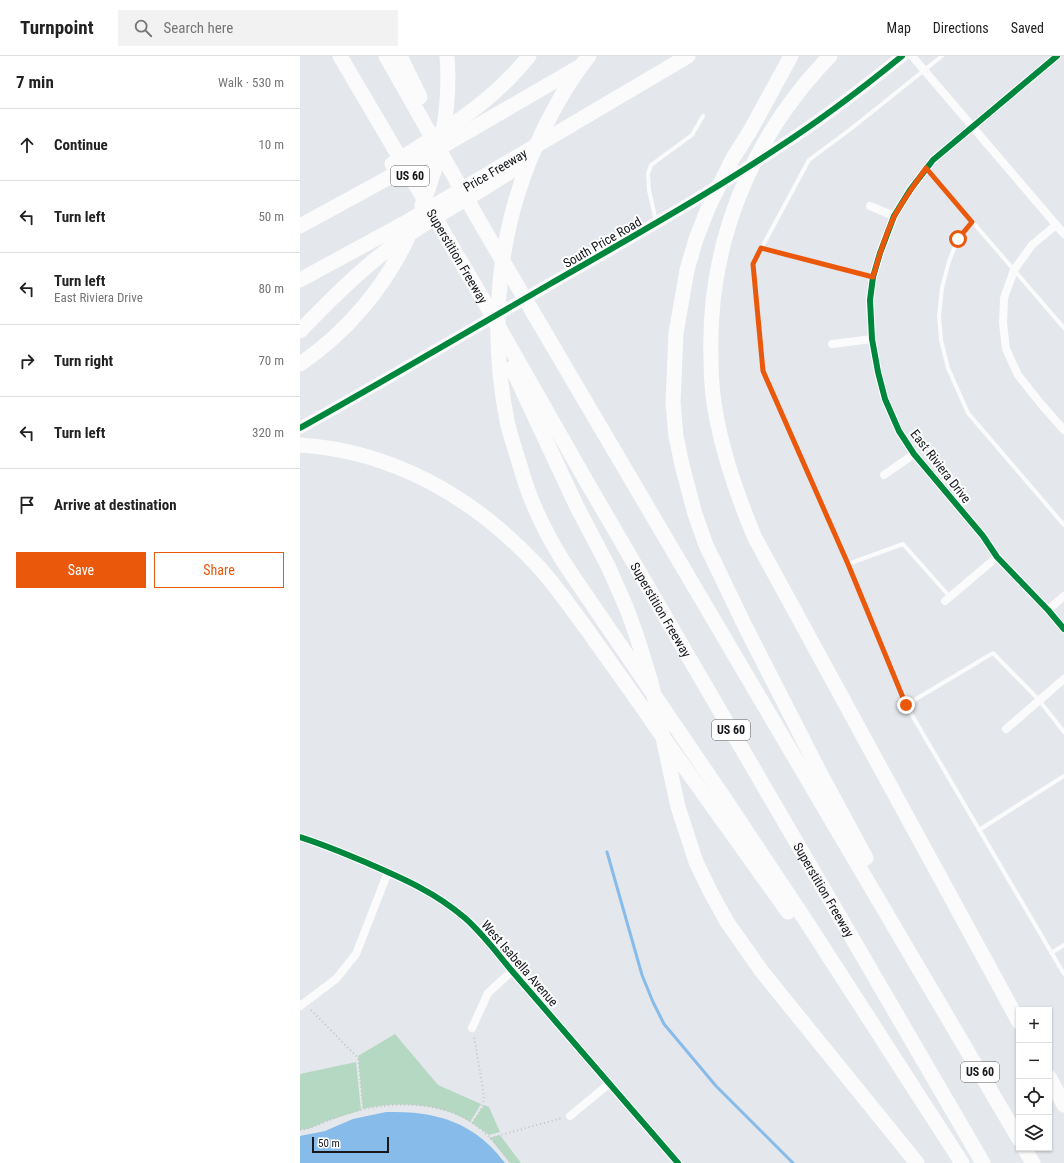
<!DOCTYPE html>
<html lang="en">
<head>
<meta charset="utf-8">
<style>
	body { margin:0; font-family:"Roboto Condensed",sans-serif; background:#f2f2f2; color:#222 }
	.controls { position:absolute; right:12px; bottom:12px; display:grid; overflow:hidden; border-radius:0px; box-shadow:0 1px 3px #0004 }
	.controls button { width:36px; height:36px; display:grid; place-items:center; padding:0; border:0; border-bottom:1px solid #e0e0e0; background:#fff; color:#222; font:20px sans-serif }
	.scale { position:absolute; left:12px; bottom:10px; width:77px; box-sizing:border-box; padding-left:4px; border:2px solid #16181b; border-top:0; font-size:11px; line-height:14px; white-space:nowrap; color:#16181b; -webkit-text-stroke:3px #fff; paint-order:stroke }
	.stop { position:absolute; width:12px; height:12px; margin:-9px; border:3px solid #ea580c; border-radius:50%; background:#fff }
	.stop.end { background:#ea580c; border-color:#fff; box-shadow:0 1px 4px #0008 }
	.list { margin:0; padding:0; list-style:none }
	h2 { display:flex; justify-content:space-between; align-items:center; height:52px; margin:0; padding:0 16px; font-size:17px }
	h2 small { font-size:13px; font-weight:400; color:#767676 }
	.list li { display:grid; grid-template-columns:26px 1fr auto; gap:12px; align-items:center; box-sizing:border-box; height:72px; padding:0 16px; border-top:1px solid #e0e0e0 }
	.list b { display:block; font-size:15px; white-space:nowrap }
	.list p { margin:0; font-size:13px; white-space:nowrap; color:#767676 }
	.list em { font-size:13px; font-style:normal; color:#767676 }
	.actions { display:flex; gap:8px; padding:12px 16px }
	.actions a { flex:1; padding:9px 0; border:1px solid #ea580c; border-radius:0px; text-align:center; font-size:14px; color:#ea580c }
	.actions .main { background:#ea580c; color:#fff }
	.icon { flex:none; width:22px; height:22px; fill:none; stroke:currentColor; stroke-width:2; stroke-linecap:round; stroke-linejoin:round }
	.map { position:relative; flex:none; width:764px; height:1107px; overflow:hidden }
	header { display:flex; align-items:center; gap:24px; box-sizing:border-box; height:56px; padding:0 20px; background:#fff; border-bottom:1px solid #e0e0e0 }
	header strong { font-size:19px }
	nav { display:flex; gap:22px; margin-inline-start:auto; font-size:14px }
	.search { width:280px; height:36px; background:#f2f2f2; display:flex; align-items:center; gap:10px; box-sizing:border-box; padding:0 14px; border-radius:0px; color:#767676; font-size:15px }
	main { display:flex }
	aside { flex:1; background:#fff }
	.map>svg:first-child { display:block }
</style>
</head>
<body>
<header>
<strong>Turnpoint</strong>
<div class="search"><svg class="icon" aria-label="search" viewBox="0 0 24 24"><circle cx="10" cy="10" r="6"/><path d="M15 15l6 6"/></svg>Search here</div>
<nav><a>Map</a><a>Directions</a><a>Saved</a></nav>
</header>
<main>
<aside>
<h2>7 min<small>Walk · 530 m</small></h2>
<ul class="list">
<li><svg class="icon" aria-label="ahead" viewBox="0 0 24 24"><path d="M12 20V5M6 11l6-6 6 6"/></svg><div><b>Continue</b></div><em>10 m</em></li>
<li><svg class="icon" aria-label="left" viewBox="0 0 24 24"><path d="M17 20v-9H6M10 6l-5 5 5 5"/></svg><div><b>Turn left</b></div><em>50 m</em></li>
<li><svg class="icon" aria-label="left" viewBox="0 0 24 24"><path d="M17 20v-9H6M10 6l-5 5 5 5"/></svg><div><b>Turn left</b><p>East Riviera Drive</p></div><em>80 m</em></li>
<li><svg class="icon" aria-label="right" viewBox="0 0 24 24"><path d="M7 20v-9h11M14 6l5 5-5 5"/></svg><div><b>Turn right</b></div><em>70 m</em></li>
<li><svg class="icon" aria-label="left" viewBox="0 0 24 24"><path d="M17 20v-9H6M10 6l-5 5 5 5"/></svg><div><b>Turn left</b></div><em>320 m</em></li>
<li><svg class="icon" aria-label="arrive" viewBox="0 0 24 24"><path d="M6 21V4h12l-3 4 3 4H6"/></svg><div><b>Arrive at destination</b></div></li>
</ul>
<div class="actions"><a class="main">Save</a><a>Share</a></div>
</aside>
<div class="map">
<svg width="764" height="1107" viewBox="0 0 764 1107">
	<rect width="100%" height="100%" fill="#e4e7ec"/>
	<g fill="#b5d8c2">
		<path d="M95,978L138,1029L181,1048L170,1066C141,1047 96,1045 63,1053L58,1000Z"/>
		<path d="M56,1006L61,1054L27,1065L8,1073L0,1074V1018Z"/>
		<path d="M184,1049L189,1051L200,1076L189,1079L172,1067Z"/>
		<path d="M200,1079L221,1107H210L190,1082Z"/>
	</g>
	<path fill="#87bbe9" d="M86,1056C98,1056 111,1056 123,1058C158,1063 184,1079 205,1107H0V1080L25,1075L53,1063Z"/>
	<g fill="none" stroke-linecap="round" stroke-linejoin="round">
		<path stroke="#87bbe9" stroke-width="3" d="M307,796L342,919L353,946L364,968L416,1030L493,1107"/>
		<g stroke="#c5c5c7" stroke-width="2" stroke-dasharray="1 3" stroke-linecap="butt">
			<path d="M11,954L58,1002L63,1053"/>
			<path d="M172,1067C178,1058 183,1052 184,1040L174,980"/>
			<path d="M0,1074C17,1072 32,1061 49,1057C84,1047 122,1045 157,1058C167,1062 179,1071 187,1079C196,1086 203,1098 211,1107"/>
			<path d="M190,1082L262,1062"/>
		</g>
		<g stroke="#fbfbfc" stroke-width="4">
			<path d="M642,0L552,72L509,104L453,208L463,315L548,508L606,649L764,918"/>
			<path d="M627,113L764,272"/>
			<path d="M356,165L349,134L348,118L351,109L392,79L403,60"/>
			<path d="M672,166L658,183L649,205L642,232L639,260L641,284L648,312L668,357L764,469"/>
			<path d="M461,192L573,221"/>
			<path d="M548,508L603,488L650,541"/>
			<path d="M606,649L693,597L739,644L764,676"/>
			<path d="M679,774L764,720"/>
			<path d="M751,897L764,889"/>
		</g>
		<g stroke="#fbfbfc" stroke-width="8">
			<path d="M612,0L764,178"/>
			<path d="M757,0L633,104L610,134L594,160L580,197L573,221L570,244L572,283L578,316L585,343L599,375L614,398L683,480L697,501L748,554L764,573"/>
			<path d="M570,150L594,160"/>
			<path d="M756,169L732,189L714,214L704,242L703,267L706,293L718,319L741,348L764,374"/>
			<path d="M532,288L572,283"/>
			<path d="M584,419L614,398"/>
			<path d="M645,545L697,501"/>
			<path d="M748,554L764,540"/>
			<path d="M706,673L764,623"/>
			<path d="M0,781C22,788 44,797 65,806C102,822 135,836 165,862C183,878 197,897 212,915L378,1107"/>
			<path d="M0,950L36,923L56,898L88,816"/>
			<path d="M172,972L188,937L212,915"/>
			<path d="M270,1060L310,1027"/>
		</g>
		<path stroke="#fbfbfc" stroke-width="12" d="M0,372C84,325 167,276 250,228C327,184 405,140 479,91C522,63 563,32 602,0"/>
		<g stroke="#fbfbfc" stroke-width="15">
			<path id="s1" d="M40,0L181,240L288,428L683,1107"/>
			<path d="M86,0L181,168L719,1083"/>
			<path d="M100,0L120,41"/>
			<path d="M289,0C270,23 255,50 242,77C198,166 188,269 207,365C210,379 215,393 219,406C225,428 233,450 244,471C252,488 262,504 273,520L423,740L508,868L662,1107"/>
			<path d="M491,0L450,75L433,102L409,150L396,183L387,214L376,277L373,347L376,380L382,409L395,458L406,489L445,570L518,713L566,802"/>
			<path d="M530,0C450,82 407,190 411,304C411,324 413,345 417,364C425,405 439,444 455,482L719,966"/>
			<path d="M92,108C141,77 193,46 229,0"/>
			<path d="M122,149C141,103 151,50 147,0"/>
			<path d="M0,170L86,123L279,11"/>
			<path id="s2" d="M0,224L110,164L388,0"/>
			<path d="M0,275C31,243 63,211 99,185C138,157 181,136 220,109"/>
			<path d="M0,308C46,277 85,231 108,181"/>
			<path d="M212,312L277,451L308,510L327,553L337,581L351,626L378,751L396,806L410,835L427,866L463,917L617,1107"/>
			<path d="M0,389C93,395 173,441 236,508C255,528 270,551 286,572C309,605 333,637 355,670C399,732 444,794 488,856"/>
			<path d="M749,1021L764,1049"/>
			<path d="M724,1092L733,1107"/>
		</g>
		<g stroke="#fff" stroke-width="8">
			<g id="cycleway">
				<path d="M757,0L633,104L610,134L594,160L580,197L573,221L570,244L572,283L578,316L585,343L599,375L614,398L683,480L697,501L748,554L764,573"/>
				<path d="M0,372C84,325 167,276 250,228C327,184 405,140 479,91C522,63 563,32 602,0"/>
				<path d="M0,781C22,788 44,797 65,806C102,822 135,836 165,862C183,878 197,897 212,915L378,1107"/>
			</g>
		</g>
		<use href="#cycleway" stroke="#00873e" stroke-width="6"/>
	</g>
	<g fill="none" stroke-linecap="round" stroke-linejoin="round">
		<path stroke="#ea580c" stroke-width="5" d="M606,649L548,508L463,315L453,208L461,192L573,221C579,201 585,178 595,159C604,143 615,128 626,112L672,166L658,183"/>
	</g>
	<g text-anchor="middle" stroke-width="4" stroke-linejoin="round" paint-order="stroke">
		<g fill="#fff" stroke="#5c5d5f" stroke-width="1">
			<rect x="91" y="110" width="38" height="20" rx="3"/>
			<rect x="412" y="664" width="38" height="20" rx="3"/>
			<rect x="661" y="1006" width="38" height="20" rx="3"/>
		</g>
		<g font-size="12" font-weight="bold" fill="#16181b">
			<text x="110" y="124">US 60</text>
			<text x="431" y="678">US 60</text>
			<text x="680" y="1020">US 60</text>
		</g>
		<g font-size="13" fill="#16181b" stroke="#fff">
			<text dy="5" stroke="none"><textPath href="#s2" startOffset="224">Price Freeway</textPath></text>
			<text transform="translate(302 186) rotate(-30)" y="5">South Price Road</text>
			<text dy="5" stroke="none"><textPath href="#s1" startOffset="232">Superstition Freeway</textPath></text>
			<text transform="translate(641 410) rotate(52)" y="5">East Riviera Drive</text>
			<text dy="5" stroke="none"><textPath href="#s1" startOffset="640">Superstition Freeway</textPath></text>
			<text dy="5" stroke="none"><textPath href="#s1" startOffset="964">Superstition Freeway</textPath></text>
			<text transform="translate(220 907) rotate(49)" y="5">West Isabella Avenue</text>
		</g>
	</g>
</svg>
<div class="controls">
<button>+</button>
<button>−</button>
<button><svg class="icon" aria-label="locate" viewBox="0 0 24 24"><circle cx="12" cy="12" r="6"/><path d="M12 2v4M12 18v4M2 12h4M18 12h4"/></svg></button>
<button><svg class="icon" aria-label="layers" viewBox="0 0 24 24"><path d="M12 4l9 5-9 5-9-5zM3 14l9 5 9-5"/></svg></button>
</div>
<div class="scale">50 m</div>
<div class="stop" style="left:658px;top:183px"></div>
<div class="stop end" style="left:606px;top:649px"></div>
</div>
</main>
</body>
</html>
